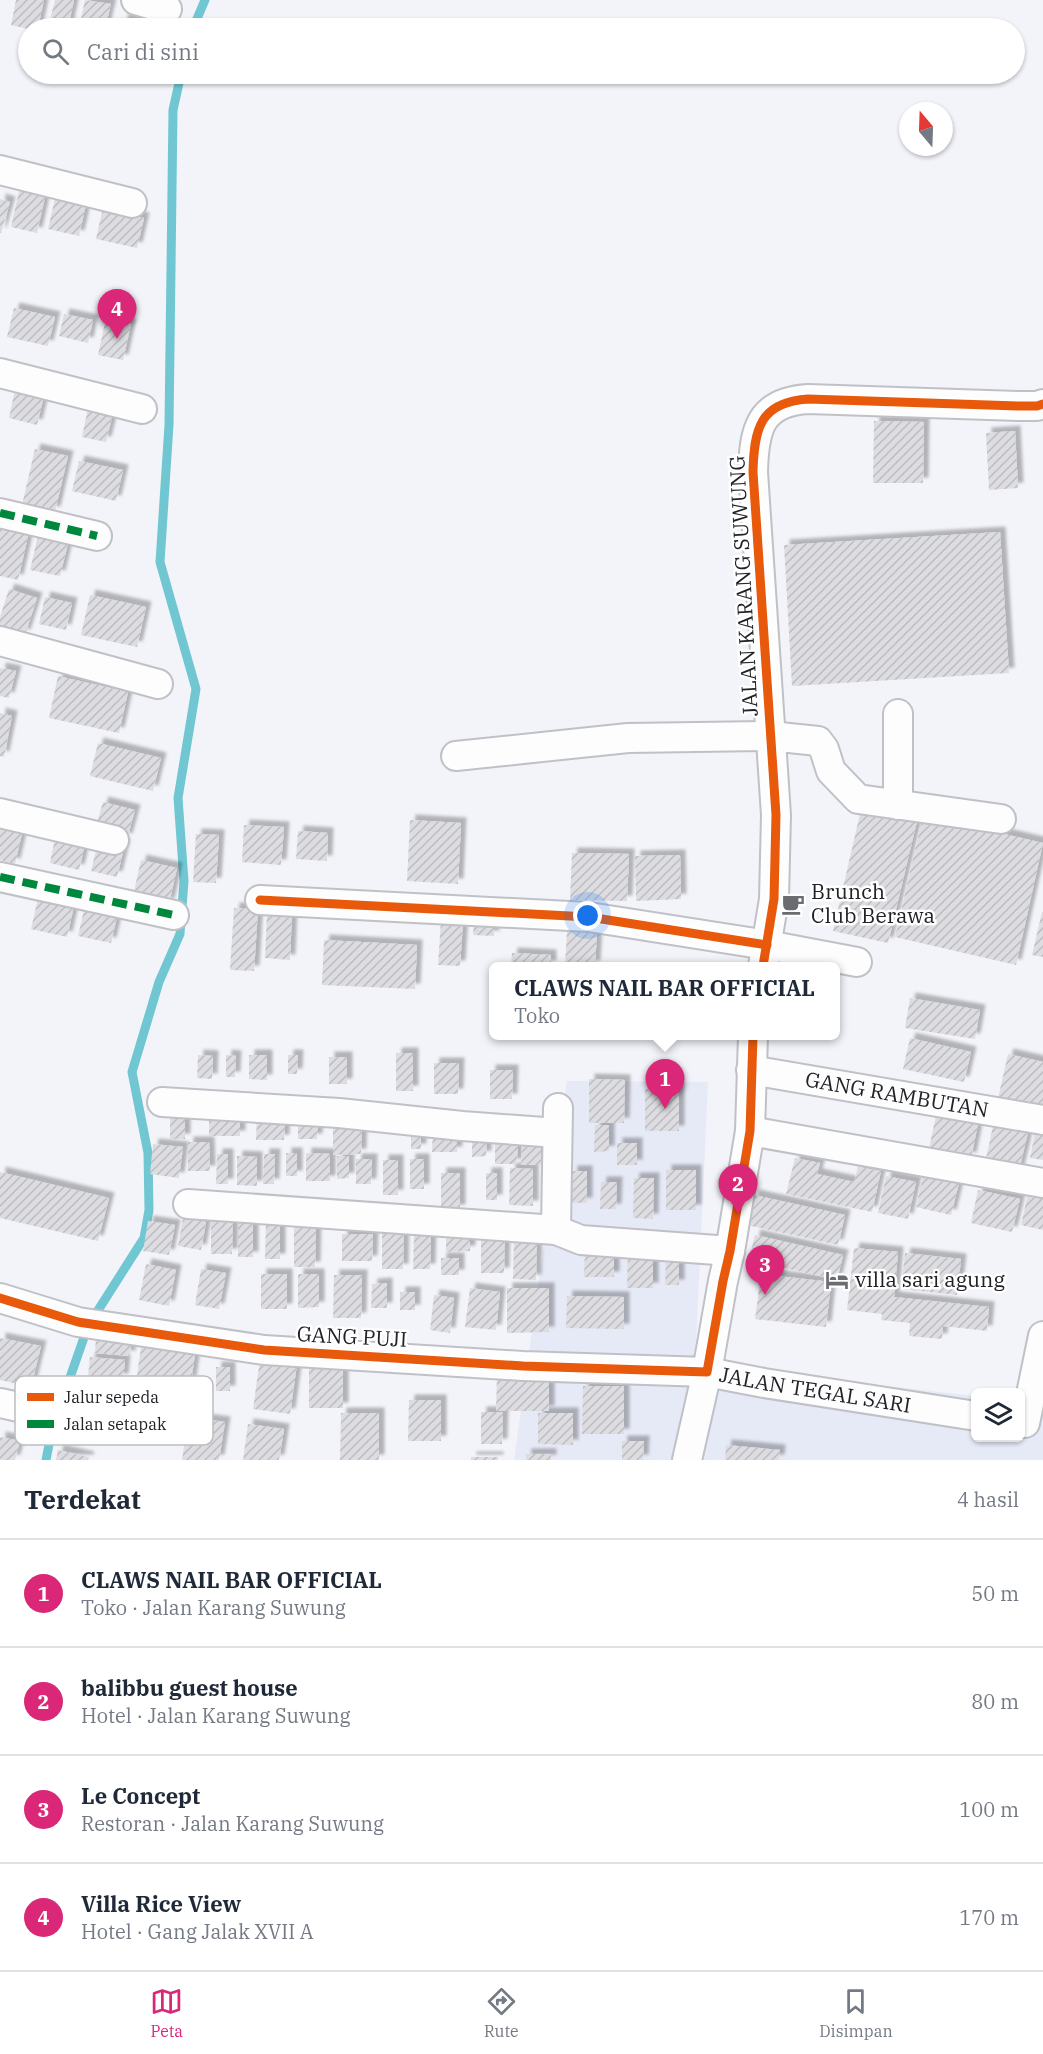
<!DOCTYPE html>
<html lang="id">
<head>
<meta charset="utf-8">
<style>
	body { margin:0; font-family:"IBM Plex Serif",serif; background:#f2f2f3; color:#1f2937 }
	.controls { position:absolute; right:18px; bottom:18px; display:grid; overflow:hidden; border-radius:9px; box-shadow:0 2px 4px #0004 }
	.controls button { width:54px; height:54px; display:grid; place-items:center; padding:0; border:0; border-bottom:2px solid #e0e1e3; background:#fff; color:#1f2937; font:30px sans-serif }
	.compass { position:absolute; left:899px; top:102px; width:54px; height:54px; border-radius:50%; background:#fff; box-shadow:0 2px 4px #0004; rotate:341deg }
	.you { position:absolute; left:588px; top:916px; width:21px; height:21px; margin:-15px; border:4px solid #fff; border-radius:50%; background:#1a73e8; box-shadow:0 0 0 9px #1a73e833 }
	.badge { display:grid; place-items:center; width:39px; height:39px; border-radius:50%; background:#db2777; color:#fff; font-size:20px; font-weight:700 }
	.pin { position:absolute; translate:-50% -50px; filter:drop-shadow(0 2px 3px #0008) }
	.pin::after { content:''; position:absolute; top:32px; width:21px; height:18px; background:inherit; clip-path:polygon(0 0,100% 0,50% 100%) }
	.popup { position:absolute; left:489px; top:962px; width:351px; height:78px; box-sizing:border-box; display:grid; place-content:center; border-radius:9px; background:#fff; filter:drop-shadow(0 2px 4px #0005); font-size:20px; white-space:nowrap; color:#747a83 }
	.popup b { font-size:22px; color:#1f2937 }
	.popup::after { content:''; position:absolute; left:50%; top:100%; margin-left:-12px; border:12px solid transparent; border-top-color:#fff }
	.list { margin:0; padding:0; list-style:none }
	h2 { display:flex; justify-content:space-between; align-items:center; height:78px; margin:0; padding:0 24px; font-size:26px }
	h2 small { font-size:20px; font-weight:400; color:#747a83 }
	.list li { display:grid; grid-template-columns:39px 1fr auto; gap:18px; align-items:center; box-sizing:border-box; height:108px; padding:0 24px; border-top:2px solid #e0e1e3 }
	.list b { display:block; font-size:22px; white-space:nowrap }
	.list p { margin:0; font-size:20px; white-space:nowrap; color:#747a83 }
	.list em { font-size:20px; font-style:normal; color:#747a83 }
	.icon { flex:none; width:33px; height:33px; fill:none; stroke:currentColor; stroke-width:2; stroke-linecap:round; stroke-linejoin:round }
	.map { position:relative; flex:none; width:1043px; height:1460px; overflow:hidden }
	.search { position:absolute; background:#fff; box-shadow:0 2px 4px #0004; left:18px; right:18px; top:18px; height:66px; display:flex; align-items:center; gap:15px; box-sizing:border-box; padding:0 21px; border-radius:33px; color:#747a83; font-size:22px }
	.sheet { height:510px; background:#fff }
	nav { display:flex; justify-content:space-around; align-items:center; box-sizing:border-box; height:84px; border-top:2px solid #e0e1e3; background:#fff; font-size:16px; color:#747a83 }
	nav a { display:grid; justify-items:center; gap:3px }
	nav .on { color:#db2777 }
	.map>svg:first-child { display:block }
</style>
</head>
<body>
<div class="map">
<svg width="1043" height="1460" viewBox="0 0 1043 1460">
	<defs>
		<pattern id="building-hatch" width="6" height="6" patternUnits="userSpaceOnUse" patternTransform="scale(1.5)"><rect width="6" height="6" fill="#dddde1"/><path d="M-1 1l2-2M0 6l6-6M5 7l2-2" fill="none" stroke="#bdbdc1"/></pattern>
		<filter id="shadow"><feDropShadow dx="5.5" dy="-5.5" stdDeviation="1.5" flood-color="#0004"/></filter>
	</defs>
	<rect width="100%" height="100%" fill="#f2f4fa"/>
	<path fill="#e6e9f6" d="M567,1081L708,1082L695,1364L975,1396L976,1438H1020L1021,1401L1043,1404V1460H514Z"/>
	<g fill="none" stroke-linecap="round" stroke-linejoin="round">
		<g stroke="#70c7d2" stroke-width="9">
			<path d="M193,28L205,0"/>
			<path d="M46,1460L52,1429L88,1326L144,1238L149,1210L148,1153L132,1072L159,982L180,934L184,881L178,798L196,689L160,562L169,425L173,110L181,74"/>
		</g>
	</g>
	<g fill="url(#building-hatch)" filter="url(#shadow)">
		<path d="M16,0H44L38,28L28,29L11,25Z"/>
		<path d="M55,0H74L68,28H48Z"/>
		<path d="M85,0L111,4L105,28H79Z"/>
		<path d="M123,19L161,28H121Z"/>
		<path d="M19,191L45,197L37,233L11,227Z"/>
		<path d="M56,194L87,200L79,236L48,229Z"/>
		<path d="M0,199L10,202L1,233H0Z"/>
		<path d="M103,208L144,218L137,248L96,239Z"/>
		<path d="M14,308L55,317L48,346L7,337Z"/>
		<path d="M64,314L93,320L88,343L59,336Z"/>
		<path d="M106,318L131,324L123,360L98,355Z"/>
		<path d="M15,390L44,396L37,425L9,418Z"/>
		<path d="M90,399L115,405L106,442L82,437Z"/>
		<path d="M874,421L924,422L923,483H873Z"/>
		<path d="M1015,431L1018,488L989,490L986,433Z"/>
		<path d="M35,449L68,456L55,512L22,505Z"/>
		<path d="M79,461L123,470L116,501L72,491Z"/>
		<path d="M0,526L29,532L18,580L0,576Z"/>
		<path d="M40,527L70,535L60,576L30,570Z"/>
		<path d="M1000,532L1009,673L792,686L784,545Z"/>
		<path d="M9,589L37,598L25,635L0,627V617Z"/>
		<path d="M90,595L146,607L137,647L81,635Z"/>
		<path d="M45,597L72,603L66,630L39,624Z"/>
		<path d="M0,668L16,671L9,698L0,696Z"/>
		<path d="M58,676L128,692L119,733L49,718Z"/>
		<path d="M0,713L12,716L4,757L0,756Z"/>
		<path d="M98,743L161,758L153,791L90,776Z"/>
		<path d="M103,802L135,810L127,839L95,830Z"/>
		<path d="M862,805L918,817L888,943L833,931Z"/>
		<path d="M923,815L1043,843L1016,965L895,937Z"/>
		<path d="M0,819L24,825L15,864L0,860Z"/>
		<path d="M410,820L461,823L458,884L407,881Z"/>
		<path d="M244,825L284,827L281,865L242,862Z"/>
		<path d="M298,831L328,833L327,861L296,859Z"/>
		<path d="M56,833L86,840L79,870L50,863Z"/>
		<path d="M196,834L219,835L216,883L193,882Z"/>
		<path d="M99,838L125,844L117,877L91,871Z"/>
		<path d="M572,853L629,854L627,901L570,900Z"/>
		<path d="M680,855L681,899L636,901L635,856Z"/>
		<path d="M141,860L177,868L169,904L133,896Z"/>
		<path d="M39,894L75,902L67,937L31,929Z"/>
		<path d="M234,908L258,909L254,971L230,970Z"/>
		<path d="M84,910L117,917L111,943L78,936Z"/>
		<path d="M267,912L292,913L290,960L265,958Z"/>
		<path d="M1042,912H1043V957L1032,955Z"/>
		<path d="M474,918L494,919V936L473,935Z"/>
		<path d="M441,920L463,921L460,966L438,965Z"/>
		<path d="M567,931L597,933L595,966H565Z"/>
		<path d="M324,940L417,945L415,989L322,985Z"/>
		<path d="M512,953L551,955V966H511Z"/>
		<path d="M910,998L980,1010L975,1039L905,1028Z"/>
		<path d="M910,1038L971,1052L964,1082L903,1069Z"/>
		<rect x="396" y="1053" width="17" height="38"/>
		<path d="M1008,1054L1043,1062V1113L997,1103Z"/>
		<path d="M198,1055L213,1056L212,1079L197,1078Z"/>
		<path d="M226,1055L236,1056L235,1077H226Z"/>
		<path d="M249,1055H267V1080L249,1079Z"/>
		<path d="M288,1055H298L297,1074H288Z"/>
		<rect x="329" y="1057" width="18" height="27"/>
		<path d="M434,1063H459L458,1094H434Z"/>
		<path d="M490,1070H513L512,1099H490Z"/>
		<path d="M589,1079L625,1080L624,1123H589Z"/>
		<rect x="645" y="1089" width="34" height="42"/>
		<path d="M170,1108L185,1109V1139H170Z"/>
		<rect x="209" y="1111" width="31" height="25"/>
		<path d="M257,1114L285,1115L284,1140H256Z"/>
		<path d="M936,1115L978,1124L971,1158L929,1149Z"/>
		<path d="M333,1117H362L361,1154L333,1155Z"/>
		<path d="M994,1121L1029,1128L1018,1175L984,1168Z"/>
		<path d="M298,1124H318L317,1139H298Z"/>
		<path d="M595,1125H609V1151L594,1152Z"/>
		<path d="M433,1128H457V1152H432Z"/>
		<path d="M1036,1128L1043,1130V1160L1030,1158Z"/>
		<path d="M472,1132H487L486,1156L472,1157Z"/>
		<rect x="411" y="1133" width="10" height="16"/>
		<path d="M495,1140L518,1141L517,1164H495Z"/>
		<path d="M188,1142H209L210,1171H188Z"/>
		<path d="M522,1142H541V1165H521Z"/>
		<rect x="617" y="1143" width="20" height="22"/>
		<path d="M153,1144L183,1147L179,1178L150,1174Z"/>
		<rect x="286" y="1153" width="11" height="23"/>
		<path d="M306,1153L330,1154V1181H306Z"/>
		<path d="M217,1154H228V1184H216Z"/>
		<path d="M264,1154H275L274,1184H263Z"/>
		<path d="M237,1156L257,1157V1186L237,1185Z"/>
		<path d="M337,1156H349V1178L337,1179Z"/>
		<path d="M795,1158L820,1163L817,1174L854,1182L858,1167L881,1171L872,1212L786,1194Z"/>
		<path d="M356,1159H372L371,1184H356Z"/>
		<rect x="410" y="1159" width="14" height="30"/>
		<rect x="383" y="1160" width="15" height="35"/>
		<path d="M510,1168L533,1169V1206L509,1205Z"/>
		<rect x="666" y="1170" width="30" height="40"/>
		<rect x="572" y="1171" width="15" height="32"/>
		<path d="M0,1172L109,1198L98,1241L0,1218Z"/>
		<rect x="441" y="1173" width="19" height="37"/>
		<rect x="486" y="1173" width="11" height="27"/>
		<path d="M923,1175L959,1183L951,1215L916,1207Z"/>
		<path d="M886,1176L916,1182L908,1219L878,1213Z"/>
		<path d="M634,1178H654L653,1219L633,1218Z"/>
		<path d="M601,1182H617L616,1209H600Z"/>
		<path d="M1029,1189L1043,1192V1230L1021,1225Z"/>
		<path d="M978,1190L1020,1199L1012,1232L971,1223Z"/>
		<path d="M754,1195L845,1215L838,1245L747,1225Z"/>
		<path d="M211,1212L233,1213L232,1254H211Z"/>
		<path d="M183,1218L206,1222L201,1250L178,1246Z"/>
		<path d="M238,1218L253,1219V1257H238Z"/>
		<path d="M266,1219H280V1259H265Z"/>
		<path d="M148,1221L175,1225L169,1255L143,1251Z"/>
		<path d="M382,1223H404L403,1269H382Z"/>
		<path d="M294,1226H316L315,1267H294Z"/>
		<path d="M446,1227H470V1251L446,1252Z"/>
		<path d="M414,1232H431L430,1269H413Z"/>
		<path d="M481,1232H505L504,1273H481Z"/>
		<path d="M342,1234H373L372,1261H342Z"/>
		<path d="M755,1235L843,1255L837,1280L749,1260Z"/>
		<path d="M514,1237H537L536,1280L513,1279Z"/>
		<path d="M628,1246H653V1288H627Z"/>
		<path d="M854,1248L898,1252L894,1297L989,1307L987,1331L943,1326L942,1339L909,1336L910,1323L881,1320L882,1314L847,1310Z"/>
		<path d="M585,1249H614V1277H584Z"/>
		<path d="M905,1253L961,1259L957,1295L901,1289Z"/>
		<path d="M666,1254H679V1285H665Z"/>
		<rect x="441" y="1258" width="18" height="17"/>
		<path d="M146,1264L176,1270L169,1306L139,1300Z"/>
		<path d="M201,1269L226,1273L219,1309L195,1305Z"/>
		<rect x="261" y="1274" width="26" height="35"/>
		<path d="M298,1274H319V1307L298,1308Z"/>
		<path d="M761,1274L831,1282L826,1327L755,1319Z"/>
		<path d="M334,1275H362L361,1318H333Z"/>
		<path d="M387,1283V1308H371L372,1284Z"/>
		<path d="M470,1288L500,1292L496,1330L465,1327Z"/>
		<path d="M507,1288H549V1332L507,1333Z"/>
		<rect x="400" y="1292" width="15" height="18"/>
		<path d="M434,1295L454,1298L450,1333L430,1330Z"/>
		<path d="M567,1296L624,1297V1329L566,1328Z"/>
		<path d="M96,1334L132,1337L130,1356L95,1353Z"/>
		<path d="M0,1338L41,1346L31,1387L0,1380Z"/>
		<path d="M141,1347L195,1354L191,1382L137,1375Z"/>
		<path d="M90,1357L125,1360L123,1379L88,1377Z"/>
		<path d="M260,1359L297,1364L290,1414L253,1409Z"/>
		<rect x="216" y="1367" width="14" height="24"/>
		<rect x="309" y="1369" width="34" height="39"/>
		<path d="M497,1374L549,1375V1411H496Z"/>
		<path d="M583,1386H624V1434H582Z"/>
		<path d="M83,1387L118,1390L116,1409L81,1406Z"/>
		<path d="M159,1387L180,1388L179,1407L158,1406Z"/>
		<path d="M409,1400H441V1441H408Z"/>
		<path d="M122,1406L162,1415L156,1442L116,1433Z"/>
		<path d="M481,1412H503L502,1444H481Z"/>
		<path d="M79,1413L114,1417L112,1437L77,1432Z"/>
		<path d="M341,1413H379V1460H340Z"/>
		<path d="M538,1413H573V1445L538,1444Z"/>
		<path d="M188,1417L225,1422L219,1460H182Z"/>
		<path d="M248,1424L284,1429L279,1460H243Z"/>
		<path d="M0,1437L20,1441L15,1460H0Z"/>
		<path d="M622,1441H644L643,1460H622Z"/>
		<path d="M726,1445L780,1450L779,1460H725Z"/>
		<path d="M58,1450L89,1457L88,1460H56Z"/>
		<rect x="526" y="1454" width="25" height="6"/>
		<rect x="471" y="1457" width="27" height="3"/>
	</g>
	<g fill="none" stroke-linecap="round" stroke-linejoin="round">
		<g stroke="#c0c1c6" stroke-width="32">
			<g id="minor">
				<path d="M136,0L167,9"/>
				<path d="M0,170L132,203"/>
				<path d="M0,373L142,409"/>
				<path d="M0,513L97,536"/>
				<path d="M0,641L158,684"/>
				<path d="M456,756L628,738L770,736L818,741L824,749L831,771L858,799L1001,819"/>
				<path d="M898,805V714"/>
				<path d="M0,813L114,840"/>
				<path d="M0,877L174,915"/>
				<path d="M260,900L589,917L767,945L857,962"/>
				<path d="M763,966L774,899L776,815L753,472C754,429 760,402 808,399L1019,406H1037L1043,404"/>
				<path id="s1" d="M751,1070L1043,1120"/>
				<path d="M162,1102L339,1113L462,1126L557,1133"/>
				<path d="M558,1108L556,1230L581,1240L730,1251"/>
				<path d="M750,1131L1043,1183"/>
				<path d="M188,1204L556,1230"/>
				<path d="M0,1298L78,1322L264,1350L523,1366L707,1372L723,1281L730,1251L750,1131L753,1036"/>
				<path d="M0,1403L23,1408"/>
				<path d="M1025,1423L1043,1336"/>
				<path id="s2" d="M687,1460L707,1372L764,1383L976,1416"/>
			</g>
		</g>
		<use href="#minor" stroke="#fdfdfe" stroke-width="28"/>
		<g stroke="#00873e" stroke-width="8" stroke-dasharray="15 8" stroke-linecap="butt">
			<path d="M0,513L97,536"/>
			<path d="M0,877L174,915"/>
		</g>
		<g stroke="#fff" stroke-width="13">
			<g id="cycleway">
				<path d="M260,900L589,917L767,945"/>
				<path d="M763,966L774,899L776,815L753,472C754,429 760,402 808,399L1019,406H1037L1043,404"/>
				<path d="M0,1298L78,1322L264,1350L523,1366L707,1372L723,1281L730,1251L750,1131L753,1036"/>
			</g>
		</g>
		<use href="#cycleway" stroke="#e8590c" stroke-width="9"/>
	</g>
	<defs>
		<g id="cafe-bare" transform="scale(1.8)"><path d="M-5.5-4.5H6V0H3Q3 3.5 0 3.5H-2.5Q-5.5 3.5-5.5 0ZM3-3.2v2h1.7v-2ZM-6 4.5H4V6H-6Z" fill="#6a6c70" stroke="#fff" stroke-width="2.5" paint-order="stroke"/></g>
		<g id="hotel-bare" transform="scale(1.8)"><path d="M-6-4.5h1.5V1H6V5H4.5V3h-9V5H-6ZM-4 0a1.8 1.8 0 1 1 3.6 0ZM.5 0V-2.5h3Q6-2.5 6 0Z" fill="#6a6c70" stroke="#fff" stroke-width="2.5" paint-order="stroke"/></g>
	</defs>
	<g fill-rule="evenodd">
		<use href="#cafe-bare" x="793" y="904"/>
		<use href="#hotel-bare" x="837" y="1280"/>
	</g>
	<g text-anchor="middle" stroke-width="5" stroke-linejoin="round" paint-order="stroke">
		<g font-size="21" fill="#212226" stroke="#fff">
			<text transform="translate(744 586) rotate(-93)" y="7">JALAN KARANG SUWUNG</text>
			<text dy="7" stroke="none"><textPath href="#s1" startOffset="148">GANG RAMBUTAN</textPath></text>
			<text transform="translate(352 1337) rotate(3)" y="7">GANG PUJI</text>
			<text dy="7" stroke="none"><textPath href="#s2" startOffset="200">JALAN TEGAL SARI</textPath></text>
		</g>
		<g font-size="21" fill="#212226" stroke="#fff" text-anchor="start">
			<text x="811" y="899">Brunch<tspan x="811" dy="24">Club Berawa</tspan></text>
			<text x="855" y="1287">villa sari agung</text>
		</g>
	</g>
	<rect x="15" y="1376" width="198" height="69" rx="9" fill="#fff" stroke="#bcbdbe" stroke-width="1.5"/>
	<rect x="27" y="1393" width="27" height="8" fill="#e8590c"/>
	<rect x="27" y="1420" width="27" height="8" fill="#00873e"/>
	<g font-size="16" fill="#212226">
		<text x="64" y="1403">Jalur sepeda</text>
		<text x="64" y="1430">Jalan setapak</text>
	</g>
</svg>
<div class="controls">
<button><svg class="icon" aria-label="layers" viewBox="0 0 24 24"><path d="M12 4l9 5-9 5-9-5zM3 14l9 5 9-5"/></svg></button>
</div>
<svg class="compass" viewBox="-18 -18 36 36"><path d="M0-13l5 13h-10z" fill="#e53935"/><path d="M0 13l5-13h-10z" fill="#747a83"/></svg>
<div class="you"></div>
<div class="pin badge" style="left:665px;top:1109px">1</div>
<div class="popup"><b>CLAWS NAIL BAR OFFICIAL</b>Toko</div>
<div class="pin badge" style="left:738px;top:1214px">2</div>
<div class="pin badge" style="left:765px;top:1295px">3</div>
<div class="pin badge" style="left:117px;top:339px">4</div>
<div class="search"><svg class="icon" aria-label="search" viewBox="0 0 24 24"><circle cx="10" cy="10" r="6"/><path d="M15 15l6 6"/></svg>Cari di sini</div>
</div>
<section class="sheet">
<h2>Terdekat<small>4 hasil</small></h2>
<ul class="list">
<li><span class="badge">1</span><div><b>CLAWS NAIL BAR OFFICIAL</b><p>Toko · Jalan Karang Suwung</p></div><em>50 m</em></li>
<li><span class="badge">2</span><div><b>balibbu guest house</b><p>Hotel · Jalan Karang Suwung</p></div><em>80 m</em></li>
<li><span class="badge">3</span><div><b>Le Concept</b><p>Restoran · Jalan Karang Suwung</p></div><em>100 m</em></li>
<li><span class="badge">4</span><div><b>Villa Rice View</b><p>Hotel · Gang Jalak XVII A</p></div><em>170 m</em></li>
</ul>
</section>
<nav>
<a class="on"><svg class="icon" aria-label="map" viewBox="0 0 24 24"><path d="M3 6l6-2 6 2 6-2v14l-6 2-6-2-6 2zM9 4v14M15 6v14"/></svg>Peta</a>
<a><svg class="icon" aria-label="directions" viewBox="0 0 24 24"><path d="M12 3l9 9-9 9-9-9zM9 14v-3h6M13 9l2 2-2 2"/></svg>Rute</a>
<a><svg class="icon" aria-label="saved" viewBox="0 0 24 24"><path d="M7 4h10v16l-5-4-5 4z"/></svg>Disimpan</a>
</nav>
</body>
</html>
